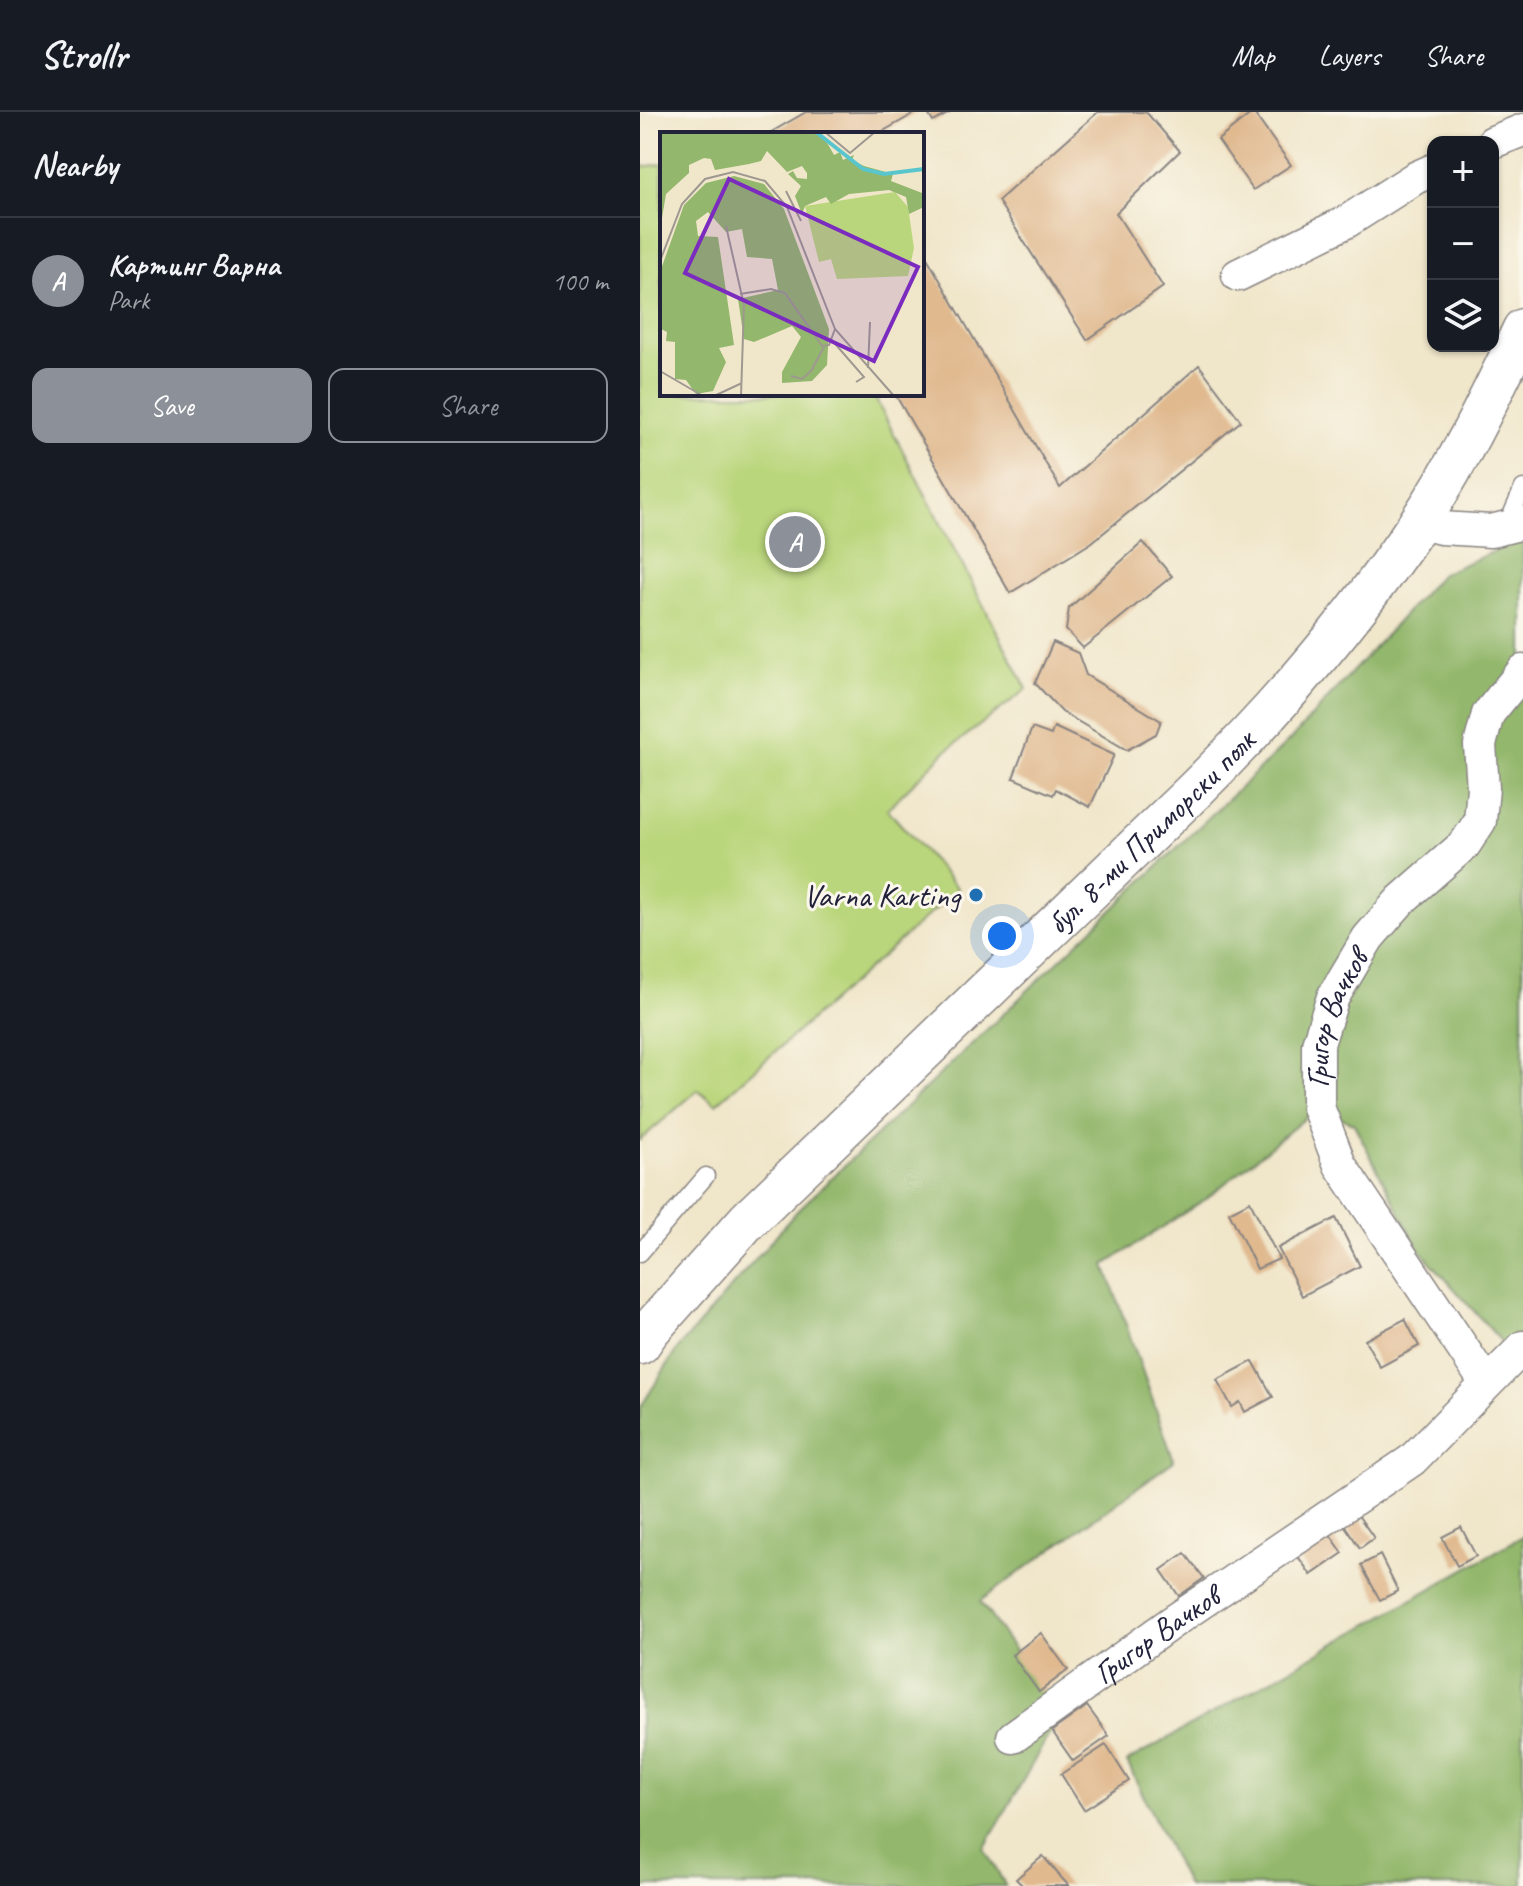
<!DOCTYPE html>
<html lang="en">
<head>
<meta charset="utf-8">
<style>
	body { margin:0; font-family:Caveat,sans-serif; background:#242831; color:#f1f3f6 }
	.controls { position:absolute; right:24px; top:24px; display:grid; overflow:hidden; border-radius:16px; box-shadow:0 2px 6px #0004 }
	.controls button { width:72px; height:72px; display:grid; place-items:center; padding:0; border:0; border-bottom:2px solid #363941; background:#171b24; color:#f1f3f6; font:40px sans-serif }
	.you { position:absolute; left:362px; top:824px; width:28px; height:28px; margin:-20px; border:6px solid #fff; border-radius:50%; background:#1a73e8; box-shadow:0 0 0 12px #1a73e833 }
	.badge { display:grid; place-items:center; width:52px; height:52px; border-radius:50%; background:#8c9099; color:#fff; font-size:26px; font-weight:700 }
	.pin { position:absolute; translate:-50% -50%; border:4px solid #fff; box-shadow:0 2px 8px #0006 }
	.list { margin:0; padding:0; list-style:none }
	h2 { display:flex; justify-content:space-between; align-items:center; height:104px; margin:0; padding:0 32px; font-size:34px }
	h2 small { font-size:26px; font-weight:400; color:#9ea1a6 }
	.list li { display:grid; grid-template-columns:52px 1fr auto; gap:24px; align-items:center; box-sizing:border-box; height:128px; padding:0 32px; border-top:2px solid #363941 }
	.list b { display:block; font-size:30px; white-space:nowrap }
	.list p { margin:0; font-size:26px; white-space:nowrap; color:#9ea1a6 }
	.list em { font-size:26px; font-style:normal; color:#9ea1a6 }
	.actions { display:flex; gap:16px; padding:24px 32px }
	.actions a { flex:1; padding:18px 0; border:2px solid #8c9099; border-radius:16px; text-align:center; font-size:28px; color:#8c9099 }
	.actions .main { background:#8c9099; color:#fff }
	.icon { flex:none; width:44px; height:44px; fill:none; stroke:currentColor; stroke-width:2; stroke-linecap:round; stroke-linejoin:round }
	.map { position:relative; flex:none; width:883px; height:1774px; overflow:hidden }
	header { display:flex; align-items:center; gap:48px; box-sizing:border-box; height:112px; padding:0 40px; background:#171b24; border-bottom:2px solid #363941 }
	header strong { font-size:38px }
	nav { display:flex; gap:44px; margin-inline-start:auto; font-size:28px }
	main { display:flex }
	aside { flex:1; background:#171b24 }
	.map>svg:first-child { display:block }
</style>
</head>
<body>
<header>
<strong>Strollr</strong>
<nav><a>Map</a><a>Layers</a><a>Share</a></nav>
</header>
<main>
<aside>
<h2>Nearby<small></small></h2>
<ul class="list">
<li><span class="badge">A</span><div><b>Картинг Варна</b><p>Park</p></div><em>100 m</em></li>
</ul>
<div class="actions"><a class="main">Save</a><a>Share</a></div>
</aside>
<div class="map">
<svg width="883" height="1774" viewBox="0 0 883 1774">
	<rect width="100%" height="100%" fill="#fbf7ec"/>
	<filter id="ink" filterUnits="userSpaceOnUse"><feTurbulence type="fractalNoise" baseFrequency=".0125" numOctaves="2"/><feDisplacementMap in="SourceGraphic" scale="16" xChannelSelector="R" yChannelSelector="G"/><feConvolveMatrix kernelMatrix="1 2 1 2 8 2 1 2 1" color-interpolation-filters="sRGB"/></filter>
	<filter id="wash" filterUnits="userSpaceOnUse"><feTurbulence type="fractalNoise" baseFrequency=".006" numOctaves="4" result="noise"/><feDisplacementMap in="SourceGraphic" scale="32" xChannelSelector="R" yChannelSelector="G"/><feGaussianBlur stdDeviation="1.8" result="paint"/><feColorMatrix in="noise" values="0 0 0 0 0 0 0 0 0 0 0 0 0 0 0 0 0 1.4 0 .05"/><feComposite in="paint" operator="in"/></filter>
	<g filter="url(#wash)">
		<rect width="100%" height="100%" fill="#f0e6ca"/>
		<path fill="#bad67c" stroke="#6e7c5c" stroke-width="2" d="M22,52V282H233L387,577L306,639L247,697L318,777L76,992L58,978L0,1028V55Z"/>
		<g fill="#93b76c" stroke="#5a6c54" stroke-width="2">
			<path d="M883,427V1254L778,1136L714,1012L679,995L567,1086L465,1153L534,1349L340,1489L420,1603L344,1737L366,1774H0V1296L36,1239L157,1099L653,625L801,462Z"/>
			<path d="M883,1424V1774H547L487,1650Z"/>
		</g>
		<g id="blocks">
			<g fill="#e0b98f">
				<path d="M166,0H277L238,22H128Z"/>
				<path d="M287,0H311L293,10Z"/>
				<path d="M458,0H506L540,39L476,101L523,175L447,228L358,89Z"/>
				<path d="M613,0L651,53L613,78L578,28Z"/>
				<path d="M282,137L420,376L559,253L601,309L451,431L370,481L255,282H282Z"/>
				<path d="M503,430L532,464L443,536L426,518L429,496Z"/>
				<path d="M413,530L438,541L446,563L521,609L516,622L487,638L422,600L395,571Z"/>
				<path d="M414,615L474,643L450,695L416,677L413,683L373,666L392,616L411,623Z"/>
				<path d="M610,1089L639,1147L617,1157L589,1100Z"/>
				<path d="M696,1106L720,1154L662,1184L638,1136Z"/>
				<path d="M765,1207L779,1234L740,1255L725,1228Z"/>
				<path d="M613,1249L633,1285L605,1300L600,1290L592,1295L577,1268Z"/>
				<path d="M715,1399L734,1426L720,1436L701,1408Z"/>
				<path d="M821,1415L836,1444L817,1454L802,1425Z"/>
				<path d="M689,1421L703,1441L671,1463L657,1443Z"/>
				<path d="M545,1441L564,1466L539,1484L521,1458Z"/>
				<path d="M740,1443L758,1479L740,1488L721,1453Z"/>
				<path d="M401,1521L428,1558L399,1580L372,1543Z"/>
				<path d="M447,1594L469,1624L433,1649L412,1619Z"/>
				<path d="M466,1633L489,1669L444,1698L421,1662Z"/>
				<path d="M403,1744L418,1762L429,1774H383L376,1767Z"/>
			</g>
		</g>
	</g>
	<g filter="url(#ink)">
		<use href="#blocks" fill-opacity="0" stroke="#898482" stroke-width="2"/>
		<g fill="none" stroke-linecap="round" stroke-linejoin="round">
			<g stroke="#898482" stroke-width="19">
				<g id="service">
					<path d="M866,415L883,376"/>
					<path d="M0,1141L66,1064"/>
				</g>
			</g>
			<g stroke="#898482" stroke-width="35">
				<g id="minor">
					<path d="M853,30L883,18"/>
					<path d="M598,163L706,110L775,66L793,58"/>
					<path d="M779,410L801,416L851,419L883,411"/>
					<path id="s1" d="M846,1271L700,1053L678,995V932L693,885L728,826L761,788L825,732L840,709L843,676L840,633L848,602L883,559"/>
					<path id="s2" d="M373,1625L531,1511L772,1348L883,1235"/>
				</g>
			</g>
			<g stroke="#898482" stroke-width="43">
				<g id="tertiary">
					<path id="s3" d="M0,1232L9,1219L107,1109L554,679C638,596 714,508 780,409C820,349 851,283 883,217"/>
				</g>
			</g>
			<use href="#service" stroke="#fff" stroke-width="16"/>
			<use href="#minor" stroke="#fff" stroke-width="32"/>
			<use href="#tertiary" stroke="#fff" stroke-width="40"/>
		</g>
	</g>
	<circle fill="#1f6fb2" stroke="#fbf7ec" stroke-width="3" cx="336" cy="783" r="8"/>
	<g text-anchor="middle" stroke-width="6" stroke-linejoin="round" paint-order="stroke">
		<g font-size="32" fill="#22223b" stroke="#fbf7ec">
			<text dy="11" stroke="none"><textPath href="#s3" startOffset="724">бул. 8-ми Приморски полк</textPath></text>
			<text dy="11" stroke="none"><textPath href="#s1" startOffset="416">Григор Вачков</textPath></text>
			<text dy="11" stroke="none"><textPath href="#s2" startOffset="176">Григор Вачков</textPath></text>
		</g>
		<g font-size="32" fill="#22223b" stroke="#fbf7ec" text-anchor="end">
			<text x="320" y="794">Varna Karting</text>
		</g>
	</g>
	<g transform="translate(20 20)">
		<rect width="264" height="264" fill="#f0e6ca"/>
		<path d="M235,60L248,75L254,116L248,144L177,147L171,127L159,130L145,74Z" fill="#bad67c"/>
		<path d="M0,0H161L174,23L180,20L183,28L194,23L192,28L204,34L233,42L231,49L262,61L264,75L249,82L246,65L229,58L189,62L171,72L166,65L145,74L142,82L135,64L141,54L128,42L133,39L137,46L147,47V41L142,34L127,40L107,19L101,29L89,32L55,38L51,27L44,26L29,33V41L6,62L0,98ZM74,44L104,52L124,77L169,197L167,233L152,249L122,251V240L141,205L132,194L94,210L84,207L78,167L118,158L112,127L87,125L82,97L66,100L48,80L36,89L38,104L58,105L74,213L59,216L66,230L53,259L36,262L26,248L15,247V210L6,209L7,200L1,197L0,140L24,73L46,51Z" fill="#93b76c"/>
		<path fill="none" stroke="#59c6cd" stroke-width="4" d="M156,0L203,37L224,42L264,37"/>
		<path fill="none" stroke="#9e9891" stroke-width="2" d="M165,0L190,21L215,0M126,59L141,89M66,94L84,173L81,264M0,129L22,72L45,47L73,40L105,49L127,75L175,197L234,264M80,162L111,157L125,161L162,214L169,213L175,197M170,206L204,245L196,250M208,236L210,190M0,239L43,264M131,244L142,247L151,239L164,215M54,264L82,251"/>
		<path fill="#7b2cbf" fill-opacity="0.15" stroke="#7b2cbf" stroke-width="4" d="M69,47L258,135L214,229L25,141Z"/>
		<rect width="264" height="264" fill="none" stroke="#22223b" stroke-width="4"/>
	</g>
</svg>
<div class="controls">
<button>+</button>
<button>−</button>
<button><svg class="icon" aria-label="layers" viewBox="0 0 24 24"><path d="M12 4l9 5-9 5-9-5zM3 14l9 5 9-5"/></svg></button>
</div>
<div class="you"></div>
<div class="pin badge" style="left:155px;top:430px">A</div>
</div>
</main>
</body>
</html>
